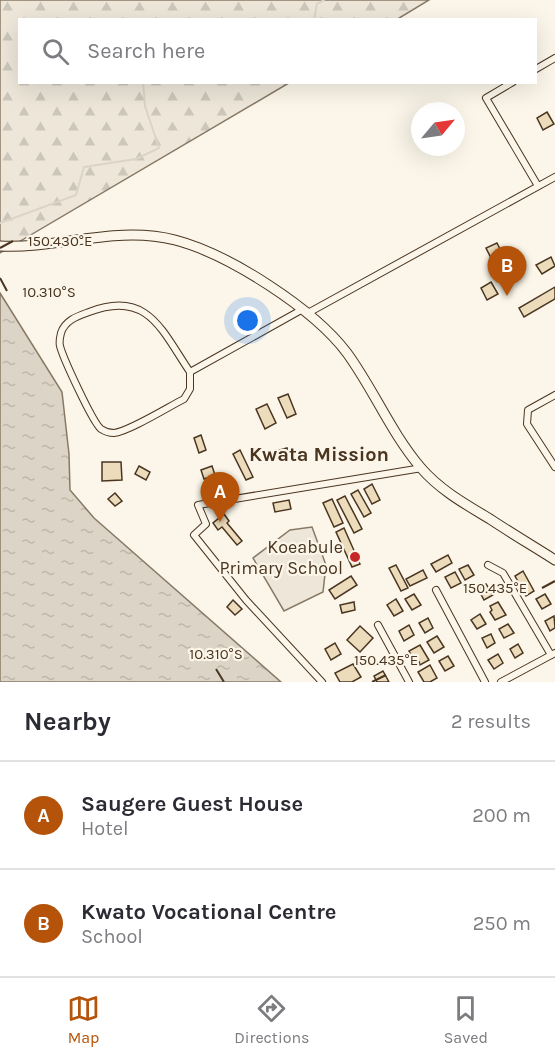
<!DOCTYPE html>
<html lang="en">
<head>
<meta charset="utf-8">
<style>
	body { margin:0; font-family:Karla,sans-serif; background:#f2f2f3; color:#2b2b33 }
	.compass { position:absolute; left:411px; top:102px; width:54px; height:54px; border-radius:50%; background:#fff; box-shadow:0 6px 24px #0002; rotate:61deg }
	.you { position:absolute; left:248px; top:321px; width:21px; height:21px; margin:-15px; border:4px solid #fff; border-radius:50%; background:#1a73e8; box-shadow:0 0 0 9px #1a73e833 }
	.badge { display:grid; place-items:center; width:39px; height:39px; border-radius:50%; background:#b45309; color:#fff; font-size:20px; font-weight:700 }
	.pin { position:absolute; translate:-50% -50px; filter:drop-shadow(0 2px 3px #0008) }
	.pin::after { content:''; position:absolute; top:32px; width:21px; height:18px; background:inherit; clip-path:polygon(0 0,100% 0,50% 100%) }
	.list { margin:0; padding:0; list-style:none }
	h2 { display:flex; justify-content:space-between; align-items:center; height:78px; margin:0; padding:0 24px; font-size:26px }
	h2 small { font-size:20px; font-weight:400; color:#7c7c81 }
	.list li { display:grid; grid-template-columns:39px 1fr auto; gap:18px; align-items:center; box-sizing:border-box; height:108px; padding:0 24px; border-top:2px solid #e1e1e2 }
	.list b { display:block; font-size:22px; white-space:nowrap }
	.list p { margin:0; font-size:20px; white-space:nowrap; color:#7c7c81 }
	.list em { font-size:20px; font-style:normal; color:#7c7c81 }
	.icon { flex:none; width:33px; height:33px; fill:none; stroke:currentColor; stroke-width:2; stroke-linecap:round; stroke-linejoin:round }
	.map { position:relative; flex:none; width:555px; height:682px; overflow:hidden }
	.search { position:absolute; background:#fff; box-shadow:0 6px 24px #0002; left:18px; right:18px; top:18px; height:66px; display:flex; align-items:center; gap:15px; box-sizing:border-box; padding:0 21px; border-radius:0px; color:#7c7c81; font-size:22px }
	.sheet { height:294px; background:#fff }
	nav { display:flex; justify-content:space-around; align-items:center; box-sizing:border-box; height:84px; border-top:2px solid #e1e1e2; background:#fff; font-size:16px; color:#7c7c81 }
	nav a { display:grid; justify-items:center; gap:3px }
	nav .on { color:#b45309 }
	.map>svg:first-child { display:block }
</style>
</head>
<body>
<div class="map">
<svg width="555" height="682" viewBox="0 0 555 682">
	<defs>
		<pattern id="forest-firs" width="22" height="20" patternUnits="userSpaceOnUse" patternTransform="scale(1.5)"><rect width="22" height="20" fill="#ede6d9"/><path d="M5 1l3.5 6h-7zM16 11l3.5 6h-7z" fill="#cdc6ba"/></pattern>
		<pattern id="water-ripples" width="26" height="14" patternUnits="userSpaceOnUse" patternTransform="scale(1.5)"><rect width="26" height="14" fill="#dcd4c6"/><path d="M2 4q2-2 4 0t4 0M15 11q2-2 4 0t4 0" fill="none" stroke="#beb7aa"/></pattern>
	</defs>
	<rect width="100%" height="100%" fill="#fbf6e9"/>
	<path fill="url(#forest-firs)" stroke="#887966" stroke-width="1.5" d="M0,0H429L396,20H20V82L289,83L0,253Z"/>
	<path fill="#ede6d9" stroke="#887966" stroke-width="1.5" d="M312,527L326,565L323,592L284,611L253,558L290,530Z"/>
	<path fill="url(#water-ripples)" stroke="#887966" stroke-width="1.5" d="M0,293L62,392L69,454L70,490L94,518L281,682H0Z"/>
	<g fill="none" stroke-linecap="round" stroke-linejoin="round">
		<g stroke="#dcd4c6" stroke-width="2">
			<path d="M314,20L317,4L324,0"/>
			<path d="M0,223L76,195L84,167L136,159L159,148L145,106L143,82"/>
		</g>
	</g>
	<g fill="#ecdcbc" stroke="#4a3520" stroke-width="1.5">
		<path d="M547,112L554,124L543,130L537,118Z"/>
		<path d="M497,243L503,255L492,260L486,248Z"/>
		<path d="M551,257L555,266L542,274L536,265Z"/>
		<path d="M491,282L498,294L487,300L481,288Z"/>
		<path d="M555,287V299L524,317L519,308Z"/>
		<path d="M288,394L296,414L287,418L278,398Z"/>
		<path d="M267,404L276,423L265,429L256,409Z"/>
		<path d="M201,435L206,450L199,453L194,438Z"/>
		<path d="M287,448L289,457L278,459L276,451Z"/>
		<path d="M240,450L253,477L246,480L233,454Z"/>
		<path d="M102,462H121L122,480L102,481Z"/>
		<path d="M139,466L150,472L146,480L135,474Z"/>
		<path d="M212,466L215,475L204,479L201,470Z"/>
		<path d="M372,484L380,500L372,504L364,489Z"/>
		<path d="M358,490L371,513L364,517L351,494Z"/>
		<path d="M115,493L122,501L115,506L108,499Z"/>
		<path d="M345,496L362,529L354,533L337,500Z"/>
		<path d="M332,499L343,523L334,527L323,503Z"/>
		<path d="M289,500L291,509L275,512L273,503Z"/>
		<path d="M224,514L229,521L227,523L242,541L237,545L222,527L218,530L213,523Z"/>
		<path d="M344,528L360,564L352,567L336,532Z"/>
		<path d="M448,555L452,563L436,572L431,564Z"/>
		<path d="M396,565L408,588L401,591L389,568Z"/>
		<path d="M468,565L474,575L465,580L459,569Z"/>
		<path d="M423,570L427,578L410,586L406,579Z"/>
		<path d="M523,571L534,591L526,596L515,576Z"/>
		<path d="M455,572L461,583L451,588L445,577Z"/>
		<path d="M351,576L357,585L335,599L329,590Z"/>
		<path d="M486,584L493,595L484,600L478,589Z"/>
		<path d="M414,594L421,605L412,610L405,599Z"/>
		<path d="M545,594L551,604L542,609L536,599Z"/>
		<path d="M396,599L403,611L394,616L387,605Z"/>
		<path d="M233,600L242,609L235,615L227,607Z"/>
		<path d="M354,602L355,610L342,613L340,605Z"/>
		<path d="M498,602L506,615L495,620L490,612L492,610L490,606Z"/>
		<path d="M480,614L486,624L477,629L471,620Z"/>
		<path d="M554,616L555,628L550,631L545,621Z"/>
		<path d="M428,618L433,628L425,633L419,623Z"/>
		<path d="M508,624L514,633L504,638L499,629Z"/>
		<path d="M409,625L414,635L404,641L399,631Z"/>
		<path d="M360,626L373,638L360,652L347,640Z"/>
		<path d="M491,634L495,643L487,648L482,638Z"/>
		<path d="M437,636L444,647L434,653L427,642Z"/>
		<path d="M335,643L341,654L331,660L325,649Z"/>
		<path d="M518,644L523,653L515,658L510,649Z"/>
		<path d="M420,645L429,660L420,665L419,662L416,664L409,651Z"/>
		<path d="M498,654L503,663L494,669L488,660Z"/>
		<path d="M448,656L454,666L445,671L439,661Z"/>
		<path d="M353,664L361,677L352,682H340L335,673Z"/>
		<path d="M430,665L437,678L430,682H424L418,672Z"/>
		<path d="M383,671L389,682H377L374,676Z"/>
	</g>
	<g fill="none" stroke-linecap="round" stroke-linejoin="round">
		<g stroke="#4a3520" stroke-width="8">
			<g id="street">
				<path d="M536,69L555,58"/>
				<path d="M513,82L486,98L538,186"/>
				<path d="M308,313L555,177"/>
				<path d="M190,372V389L184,399C170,406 128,432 114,433C110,433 104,431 101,429C93,423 63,358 60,346C59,342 60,337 61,333C65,320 78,316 89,312C148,289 162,331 190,372L303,309"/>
				<path d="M555,395L528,410L527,424L555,467"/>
				<path d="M488,565L503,573L551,655"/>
				<path d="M436,590L485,682"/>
				<path d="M378,625L409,682"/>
				<path d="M322,682L246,600L194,535L206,524L198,505L422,468"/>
				<path d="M501,682L555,653"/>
			</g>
		</g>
		<g stroke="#4a3520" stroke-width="11">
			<path id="primary" d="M0,246C59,249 116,225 175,240C229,254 314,309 347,353C374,390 391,433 421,468C440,490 465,504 490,519C511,533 533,546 555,560"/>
		</g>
		<use href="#street" stroke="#fbf6e9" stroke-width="6"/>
		<use href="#primary" stroke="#fbf6e9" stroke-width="9"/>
	</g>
	<path fill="none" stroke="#4a3520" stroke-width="2" d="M0,248L13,241M0,278L7,291M542,588L555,581M216,669L224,682M372,682L386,675"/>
	<circle fill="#c62828" stroke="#fbf6e9" stroke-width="2" cx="355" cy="557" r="6"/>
	<g text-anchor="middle" stroke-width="4.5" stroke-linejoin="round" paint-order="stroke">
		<g font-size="18" fill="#4a3520" stroke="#fbf6e9" text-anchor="end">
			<text x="343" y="553">Koeabule<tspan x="343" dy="21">Primary School</tspan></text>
		</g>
		<g font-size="20" font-weight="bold" fill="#4a3520" stroke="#fbf6e9">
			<text x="319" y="461">Kwata Mission</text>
		</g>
	</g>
	<g font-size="15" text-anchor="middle" fill="#4a3520" stroke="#fbf6e9" stroke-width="4.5" stroke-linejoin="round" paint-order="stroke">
		<text x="60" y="246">150.430°E</text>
		<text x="49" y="297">10.310°S</text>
		<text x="495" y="593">150.435°E</text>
		<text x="216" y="659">10.310°S</text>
		<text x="386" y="665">150.435°E</text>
	</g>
</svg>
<svg class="compass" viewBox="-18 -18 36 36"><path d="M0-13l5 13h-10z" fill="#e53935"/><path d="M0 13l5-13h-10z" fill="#7c7c81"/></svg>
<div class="you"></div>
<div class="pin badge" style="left:220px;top:522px">A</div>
<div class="pin badge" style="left:507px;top:296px">B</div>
<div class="search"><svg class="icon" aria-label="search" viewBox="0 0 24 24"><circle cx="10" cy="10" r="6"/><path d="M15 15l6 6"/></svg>Search here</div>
</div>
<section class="sheet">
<h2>Nearby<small>2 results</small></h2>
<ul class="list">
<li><span class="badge">A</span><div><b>Saugere Guest House</b><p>Hotel</p></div><em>200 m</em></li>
<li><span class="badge">B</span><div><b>Kwato Vocational Centre</b><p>School</p></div><em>250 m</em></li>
</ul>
</section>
<nav>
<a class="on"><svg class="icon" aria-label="map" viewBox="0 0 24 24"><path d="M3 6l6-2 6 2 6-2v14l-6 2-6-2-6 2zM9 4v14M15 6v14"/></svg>Map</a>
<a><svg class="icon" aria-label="directions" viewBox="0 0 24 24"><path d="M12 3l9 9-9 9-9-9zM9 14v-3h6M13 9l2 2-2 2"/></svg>Directions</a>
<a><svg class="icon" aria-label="saved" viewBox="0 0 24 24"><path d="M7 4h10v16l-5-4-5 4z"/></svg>Saved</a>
</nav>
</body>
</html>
